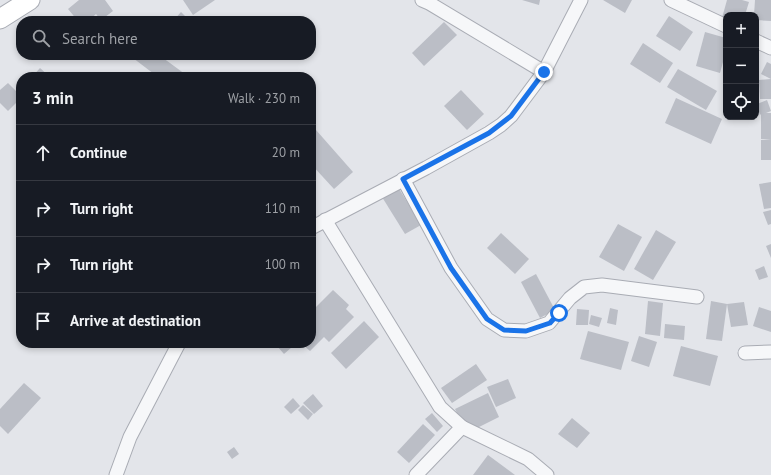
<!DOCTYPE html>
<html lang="en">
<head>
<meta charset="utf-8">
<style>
	body { margin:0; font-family:"PT Sans",sans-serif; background:#20242c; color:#f1f3f6 }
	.controls { position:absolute; right:12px; top:12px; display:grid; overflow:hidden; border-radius:8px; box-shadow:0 2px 6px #0003 }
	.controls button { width:36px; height:36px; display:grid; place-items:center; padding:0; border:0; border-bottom:1px solid #363941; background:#171b24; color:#f1f3f6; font:20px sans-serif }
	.stop { position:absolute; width:12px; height:12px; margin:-9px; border:3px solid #1a73e8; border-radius:50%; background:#fff }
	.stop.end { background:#1a73e8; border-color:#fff; box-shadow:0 1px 4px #0008 }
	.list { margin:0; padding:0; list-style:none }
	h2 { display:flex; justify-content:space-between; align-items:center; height:52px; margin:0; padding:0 16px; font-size:17px }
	h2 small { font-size:13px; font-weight:400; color:#9ea1a6 }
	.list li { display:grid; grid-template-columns:26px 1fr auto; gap:12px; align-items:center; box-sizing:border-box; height:56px; padding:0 16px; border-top:1px solid #363941 }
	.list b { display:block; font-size:15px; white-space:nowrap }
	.list em { font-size:13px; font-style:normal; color:#9ea1a6 }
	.icon { flex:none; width:22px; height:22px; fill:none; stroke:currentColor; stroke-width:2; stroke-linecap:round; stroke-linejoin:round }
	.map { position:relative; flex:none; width:771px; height:475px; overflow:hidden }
	.search { position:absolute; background:#171b24; box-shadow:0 2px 6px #0003; left:16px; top:16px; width:300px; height:44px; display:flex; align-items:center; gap:10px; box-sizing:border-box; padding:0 14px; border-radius:16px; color:#9ea1a6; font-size:15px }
	.panel { position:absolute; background:#171b24; box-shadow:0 2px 6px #0003; left:16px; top:72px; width:300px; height:276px; border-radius:16px }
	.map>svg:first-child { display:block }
</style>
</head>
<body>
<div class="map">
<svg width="771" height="475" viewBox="0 0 771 475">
	<rect width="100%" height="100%" fill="#e3e5ea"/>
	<g fill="#bbbec6">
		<path d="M79,0H105L113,11L101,20L96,14L88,21H78L68,9Z"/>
		<path d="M183,0H215L193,15Z"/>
		<path d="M522,0H540L539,5Z"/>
		<path d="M603,0H632L625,13Z"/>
		<path d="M727,0H742L749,2L745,15H726V19L722,18Z"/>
		<path d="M755,0H771V21L756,20V15H754Z"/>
		<path d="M181,12L190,21H176L174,20Z"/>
		<path d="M669,16L693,32L680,51L656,36Z"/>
		<path d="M444,22L457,35L424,66L412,53Z"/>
		<path d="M705,32L726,38V51L720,73L696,66Z"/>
		<path d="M643,43L673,63L660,83L630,64Z"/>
		<path d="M129,55H159L189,77H158Z"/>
		<path d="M767,62L771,64V79L761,74Z"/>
		<path d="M40,68L50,77H32Z"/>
		<path d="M678,69L717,91L706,110L667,87Z"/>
		<path d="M771,79V99H760L759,80Z"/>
		<path d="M8,83L21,96V98L8,111L0,103V90Z"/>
		<path d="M461,90L484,114L467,130L444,106Z"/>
		<path d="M676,98L722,119L711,144L665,123Z"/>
		<path d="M767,100L771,111L766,113H771V140L761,139V114L760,115L757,104Z"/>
		<path d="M316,130L353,172L334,189L311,164V135Z"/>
		<rect x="761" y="140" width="10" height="20"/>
		<path d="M771,182V208L764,209L759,184Z"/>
		<path d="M398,187L421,225L405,234L382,197Z"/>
		<path d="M771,210V224L768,225L763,212Z"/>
		<path d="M618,224L642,237L624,271L599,257Z"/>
		<path d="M656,230L676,242L653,280L634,269Z"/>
		<path d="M501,233L529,259L515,274L487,248Z"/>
		<path d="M771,244V258L766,246Z"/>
		<path d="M764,266L768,277L759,280L755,270Z"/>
		<path d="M536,274L555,310L540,318L521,282Z"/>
		<path d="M333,290L349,305L346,309L354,317L329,342L324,337L310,351L301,343H311V312Z"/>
		<path d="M648,301L663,303L660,336L645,334Z"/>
		<path d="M711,301L727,304L722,341L706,339Z"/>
		<path d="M744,302L748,325L731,327L727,304Z"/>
		<path d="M759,307L771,311V332L753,326Z"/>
		<path d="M610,308L618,310L616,325L607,323Z"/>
		<path d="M577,309L589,310L588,325H576Z"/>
		<path d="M591,315L602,318L599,327L589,324Z"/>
		<path d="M364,321L379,337L346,369L331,353Z"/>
		<path d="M665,324L685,326L684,340L664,338Z"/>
		<path d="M588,331L629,342L621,370L580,359Z"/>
		<path d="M639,336L657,342L649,367L631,361Z"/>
		<path d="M281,343H288L292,347L284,354L277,346Z"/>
		<path d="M681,346L718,356L710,386L673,376Z"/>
		<path d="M476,364L487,380L452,403L441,388Z"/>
		<path d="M508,379L516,398L496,407L487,387Z"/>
		<path d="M24,383L41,398L8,434L0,426V409Z"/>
		<path d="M488,393L499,417L467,433L455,409Z"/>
		<path d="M313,394L323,406L314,414L303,403Z"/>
		<path d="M293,398L300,406L291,414L284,407Z"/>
		<path d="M303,405L313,414L308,420L298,410Z"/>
		<path d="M432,413L443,426L437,432L425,419Z"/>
		<path d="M572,418L590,433L577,448L558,434Z"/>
		<path d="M423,424L435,435L409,463L397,452Z"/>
		<path d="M234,447L239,454L232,459L227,452Z"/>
		<path d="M488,455L515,475H473Z"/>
	</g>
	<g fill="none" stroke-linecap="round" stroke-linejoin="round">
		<g stroke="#a9acb4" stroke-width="15">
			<g id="street">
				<path d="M422,0L429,3L544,72"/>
				<path d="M671,0L726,26"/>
				<path d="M756,41L771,48"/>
				<path d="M403,179L451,268L487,319L504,330L526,331L549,323L570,298L584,287L602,285L697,297"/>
				<path d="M325,220L440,407L462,427L528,459L547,475"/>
				<path d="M311,228L426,168L489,133L501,125L511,116L544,72L581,0"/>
				<path d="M745,353L771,352"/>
				<path d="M116,475L130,437L179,343"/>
				<path d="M416,475L462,427"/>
			</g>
		</g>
		<g stroke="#a9acb4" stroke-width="21">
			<path id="secondary" d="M0,19L30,0"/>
		</g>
		<use href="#street" stroke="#f6f7f9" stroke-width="13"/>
		<use href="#secondary" stroke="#fff" stroke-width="19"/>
	</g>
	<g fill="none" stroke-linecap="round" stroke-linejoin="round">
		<path stroke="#1a73e8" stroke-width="5" d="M544,72L511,116L489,133L403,179L451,268L487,319L504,330L526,331L550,323L559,313"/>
	</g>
</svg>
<div class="controls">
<button>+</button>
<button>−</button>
<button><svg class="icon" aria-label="locate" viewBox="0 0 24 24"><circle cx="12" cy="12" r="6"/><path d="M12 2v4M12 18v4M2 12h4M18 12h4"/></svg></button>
</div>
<div class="stop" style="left:559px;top:313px"></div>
<div class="stop end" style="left:544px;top:72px"></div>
<div class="search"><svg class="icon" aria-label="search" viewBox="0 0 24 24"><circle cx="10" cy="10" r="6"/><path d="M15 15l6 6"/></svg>Search here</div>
<section class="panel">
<h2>3 min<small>Walk · 230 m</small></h2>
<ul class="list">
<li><svg class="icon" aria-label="ahead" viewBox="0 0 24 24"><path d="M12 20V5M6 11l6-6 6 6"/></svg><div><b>Continue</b></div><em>20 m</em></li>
<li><svg class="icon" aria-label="right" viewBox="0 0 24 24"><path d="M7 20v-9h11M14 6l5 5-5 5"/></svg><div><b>Turn right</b></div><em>110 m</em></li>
<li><svg class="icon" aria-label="right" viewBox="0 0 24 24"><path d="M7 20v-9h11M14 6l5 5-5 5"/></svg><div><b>Turn right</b></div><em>100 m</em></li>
<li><svg class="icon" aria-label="arrive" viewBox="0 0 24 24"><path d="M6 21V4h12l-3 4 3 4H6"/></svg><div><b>Arrive at destination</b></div></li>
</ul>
</section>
</div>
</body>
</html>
